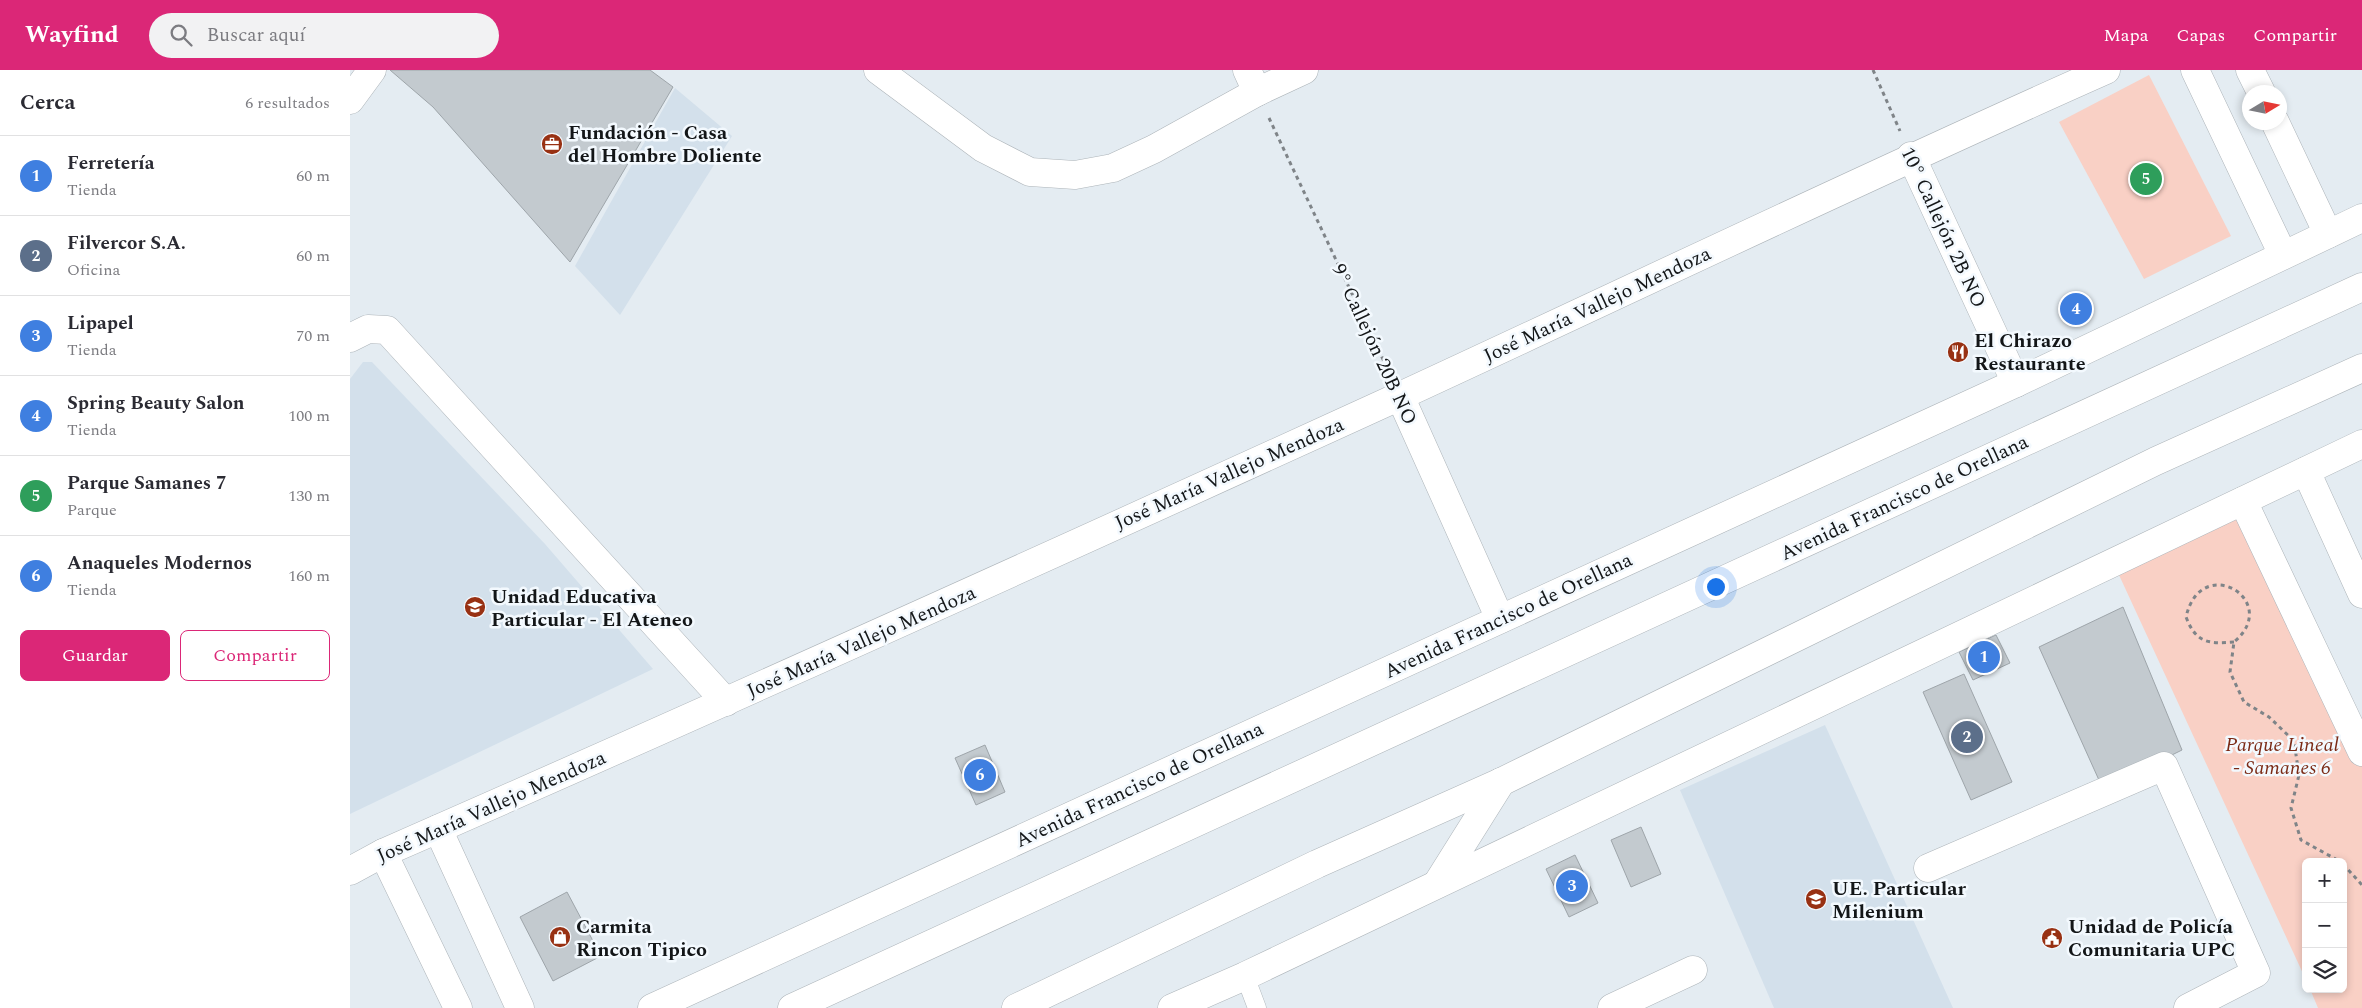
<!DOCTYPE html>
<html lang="es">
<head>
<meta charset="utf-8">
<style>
	body { margin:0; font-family:Spectral,serif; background:#f2f2f3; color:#2b2b33 }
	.controls { position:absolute; right:15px; bottom:15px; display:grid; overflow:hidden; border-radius:8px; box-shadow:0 2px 8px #0003 }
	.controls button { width:45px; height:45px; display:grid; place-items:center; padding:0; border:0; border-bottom:1px solid #e1e1e2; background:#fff; color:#2b2b33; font:25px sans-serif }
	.compass { position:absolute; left:1892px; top:15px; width:45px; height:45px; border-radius:50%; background:#fff; box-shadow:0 2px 8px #0003; rotate:80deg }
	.you { position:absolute; left:1365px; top:516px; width:18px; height:18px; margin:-12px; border:4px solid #fff; border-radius:50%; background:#1a73e8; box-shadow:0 0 0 8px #1a73e833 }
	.badge { display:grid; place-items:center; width:32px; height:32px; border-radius:50%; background:#db2777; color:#fff; font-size:16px; font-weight:700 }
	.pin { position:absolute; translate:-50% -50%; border:2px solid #fff; box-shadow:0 1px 5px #0006 }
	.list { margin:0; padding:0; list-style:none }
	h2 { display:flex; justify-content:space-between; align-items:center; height:65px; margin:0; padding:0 20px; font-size:21px }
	h2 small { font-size:16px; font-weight:400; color:#7c7c81 }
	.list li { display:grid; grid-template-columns:32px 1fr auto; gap:15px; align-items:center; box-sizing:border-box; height:80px; padding:0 20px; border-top:1px solid #e1e1e2 }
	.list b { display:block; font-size:19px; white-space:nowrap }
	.list p { margin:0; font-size:16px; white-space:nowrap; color:#7c7c81 }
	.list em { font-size:16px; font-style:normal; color:#7c7c81 }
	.actions { display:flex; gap:10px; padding:15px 20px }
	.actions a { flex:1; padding:11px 0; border:1px solid #db2777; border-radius:8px; text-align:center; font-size:18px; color:#db2777 }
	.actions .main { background:#db2777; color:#fff }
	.icon { flex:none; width:28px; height:28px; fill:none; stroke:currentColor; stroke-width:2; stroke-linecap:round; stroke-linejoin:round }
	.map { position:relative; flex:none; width:2012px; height:938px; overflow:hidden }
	header { display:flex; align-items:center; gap:30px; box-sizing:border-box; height:70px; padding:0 25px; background:#db2777; color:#fff }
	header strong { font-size:24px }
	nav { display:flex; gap:28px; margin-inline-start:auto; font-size:18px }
	.search { width:350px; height:45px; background:#f2f2f3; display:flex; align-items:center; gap:12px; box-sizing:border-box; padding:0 18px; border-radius:28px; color:#7c7c81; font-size:19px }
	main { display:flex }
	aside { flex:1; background:#fff }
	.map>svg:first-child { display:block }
</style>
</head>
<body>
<header>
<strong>Wayfind</strong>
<div class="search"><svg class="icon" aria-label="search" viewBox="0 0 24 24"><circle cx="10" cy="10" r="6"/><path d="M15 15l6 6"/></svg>Buscar aquí</div>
<nav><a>Mapa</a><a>Capas</a><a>Compartir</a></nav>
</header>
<main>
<aside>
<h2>Cerca<small>6 resultados</small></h2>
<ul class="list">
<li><span class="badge" style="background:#3f7fe0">1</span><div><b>Ferretería</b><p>Tienda</p></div><em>60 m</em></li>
<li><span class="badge" style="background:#5c6f8a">2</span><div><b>Filvercor S.A.</b><p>Oficina</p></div><em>60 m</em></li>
<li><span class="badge" style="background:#3f7fe0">3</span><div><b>Lipapel</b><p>Tienda</p></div><em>70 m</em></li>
<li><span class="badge" style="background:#3f7fe0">4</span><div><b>Spring Beauty Salon</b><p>Tienda</p></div><em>100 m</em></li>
<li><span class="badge" style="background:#2e9e5b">5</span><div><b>Parque Samanes 7</b><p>Parque</p></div><em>130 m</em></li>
<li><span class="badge" style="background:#3f7fe0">6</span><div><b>Anaqueles Modernos</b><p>Tienda</p></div><em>160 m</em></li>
</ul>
<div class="actions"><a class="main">Guardar</a><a>Compartir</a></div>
</aside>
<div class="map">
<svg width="2012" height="938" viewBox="0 0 2012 938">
	<rect width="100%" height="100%" fill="#e4ecf2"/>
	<g fill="#d3e0eb">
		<path d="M325,18L382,66L270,245L225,196Z"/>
		<path d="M13,292H22L195,474L303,599L0,744V309Z"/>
		<path d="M1475,655L1603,938H1424L1330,720Z"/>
	</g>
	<g fill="#f9d0c5">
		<path d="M1799,5L1881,166L1794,209L1709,52Z"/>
		<path d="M1893,431L2012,684V938H1968L1960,919H1993V792H1956V910L1763,492Z"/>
	</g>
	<g fill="#c3cacf" stroke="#9ea5aa">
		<path d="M40,0H300L323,17L220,192L83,37Z"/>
		<path d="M1773,537L1832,680L1753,719L1689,577Z"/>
		<path d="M1646,565L1660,593L1623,610L1609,582Z"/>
		<path d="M1614,604L1662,712L1621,730L1573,622Z"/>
		<path d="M635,675L655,722L626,735L605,688Z"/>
		<path d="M1291,757L1311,804L1281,817L1261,770Z"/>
		<path d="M1225,785L1248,833L1219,847L1196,799Z"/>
		<path d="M217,822L251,886L203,911L170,847Z"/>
	</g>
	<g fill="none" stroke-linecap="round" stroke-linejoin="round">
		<g stroke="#adb4b9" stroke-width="19">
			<path id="lane" d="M895,906L907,938"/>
		</g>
		<g stroke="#adb4b9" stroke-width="29">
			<g id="street">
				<path d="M528,0L633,78L680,102L725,105L763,98L804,79L907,22L954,0"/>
				<path d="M897,0L907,22"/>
				<path d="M1845,0L1933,185"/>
				<path d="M1900,0L1911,22"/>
				<path d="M0,30L22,0"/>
				<path d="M1925,52L1978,164"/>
				<path d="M1561,86L1666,313"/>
				<path d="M0,268L18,259L37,260L376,632"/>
				<path d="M1050,326L1150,549"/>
				<path d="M88,759L170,938"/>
				<path d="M33,783L108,938"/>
				<path d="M1578,798L1814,696L1906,903L1838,938"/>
				<path d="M0,801L33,783C373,634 711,481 1048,327C1284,218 1519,105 1756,0"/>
				<path d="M1262,938L1343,900"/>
			</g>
		</g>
		<g stroke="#adb4b9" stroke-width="29">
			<g id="secondary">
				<path d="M1956,401L2012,524"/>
				<path d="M1893,431L2012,682"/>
			</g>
		</g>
		<g stroke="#adb4b9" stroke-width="29">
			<g id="primary">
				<path d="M302,938L1666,313L2012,148"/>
				<path d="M822,938L895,906L2012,374"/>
			</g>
		</g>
		<g stroke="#adb4b9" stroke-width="29">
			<g id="highway">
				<path d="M1087,814L1151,712"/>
				<path d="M442,938L2012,217"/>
				<path d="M666,938L967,794L1151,712L1806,391L2012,298"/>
			</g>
		</g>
		<g stroke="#7f8488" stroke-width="3" stroke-dasharray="4 4" stroke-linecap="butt">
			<path d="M1523,0L1550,61"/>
			<path d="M919,48L1038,300"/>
			<path d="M1884,572C1858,574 1846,573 1836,547C1851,481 1933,531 1884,572L1880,602L1894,632L1919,647L1944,671L1949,705L1941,738L1951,770L1991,792"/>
			<path d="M1993,794L2012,815"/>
		</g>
		<use href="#lane" stroke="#fff" stroke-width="18"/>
		<use href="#street" stroke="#fff" stroke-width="28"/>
		<use href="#secondary" stroke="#fff" stroke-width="28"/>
		<use href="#primary" stroke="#fff" stroke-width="28"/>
		<use href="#highway" stroke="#fff" stroke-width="28"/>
	</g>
	<defs>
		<g id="office-disc" transform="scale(1.125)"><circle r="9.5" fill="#983113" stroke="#f3f9fe"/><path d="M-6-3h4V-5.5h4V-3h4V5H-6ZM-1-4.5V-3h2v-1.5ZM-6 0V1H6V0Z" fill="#fff"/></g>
		<g id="restaurant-disc" transform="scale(1.125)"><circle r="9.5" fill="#983113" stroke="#f3f9fe"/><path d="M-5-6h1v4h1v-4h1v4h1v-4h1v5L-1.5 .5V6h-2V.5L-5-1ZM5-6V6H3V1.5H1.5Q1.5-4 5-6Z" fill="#fff"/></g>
		<g id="school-disc" transform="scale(1.125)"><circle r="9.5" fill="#983113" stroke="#f3f9fe"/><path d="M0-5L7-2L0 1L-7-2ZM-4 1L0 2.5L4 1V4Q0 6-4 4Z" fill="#fff"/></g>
		<g id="shop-disc" transform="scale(1.125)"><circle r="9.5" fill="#983113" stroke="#f3f9fe"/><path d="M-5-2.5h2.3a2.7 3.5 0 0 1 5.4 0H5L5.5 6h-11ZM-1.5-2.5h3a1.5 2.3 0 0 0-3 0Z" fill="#fff"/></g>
		<g id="civic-disc" transform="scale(1.125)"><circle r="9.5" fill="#983113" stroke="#f3f9fe"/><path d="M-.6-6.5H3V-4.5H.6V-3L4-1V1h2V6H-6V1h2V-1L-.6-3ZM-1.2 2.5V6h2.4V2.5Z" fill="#fff"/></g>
	</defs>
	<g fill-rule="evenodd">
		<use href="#office-disc" x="202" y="74"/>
		<use href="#restaurant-disc" x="1608" y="282"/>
		<use href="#school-disc" x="125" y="537"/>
		<use href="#school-disc" x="1466" y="829"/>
		<use href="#shop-disc" x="210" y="867"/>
		<use href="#civic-disc" x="1702" y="868"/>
	</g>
	<g text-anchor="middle" stroke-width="5" stroke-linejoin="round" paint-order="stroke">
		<g font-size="20" font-weight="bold" fill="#131618" stroke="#f3f9fe" text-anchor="start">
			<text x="218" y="69">Fundación - Casa<tspan x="218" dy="23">del Hombre Doliente</tspan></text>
			<text x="1624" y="277">El Chirazo<tspan x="1624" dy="23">Restaurante</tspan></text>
			<text x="141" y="533">Unidad Educativa<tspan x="141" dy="23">Particular - El Ateneo</tspan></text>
			<text x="1482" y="825">UE. Particular<tspan x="1482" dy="23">Milenium</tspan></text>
			<text x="226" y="863">Carmita<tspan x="226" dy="23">Rincon Tipico</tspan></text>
			<text x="1718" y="863">Unidad de Policía<tspan x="1718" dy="23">Comunitaria UPC</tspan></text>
		</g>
		<g font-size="20" fill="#131618" stroke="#f3f9fe">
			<text transform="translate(1594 157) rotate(65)" y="7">10° Callejón 2B NO</text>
			<text transform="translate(1247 234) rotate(-25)" y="7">José María Vallejo Mendoza</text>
			<text transform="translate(1025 274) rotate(65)" y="7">9° Callejón 20B NO</text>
			<text transform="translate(879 403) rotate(-24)" y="7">José María Vallejo Mendoza</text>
			<text transform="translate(1554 427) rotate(-25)" y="7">Avenida Francisco de Orellana</text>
			<text transform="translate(1158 545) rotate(-25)" y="7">Avenida Francisco de Orellana</text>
			<text transform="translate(511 571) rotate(-24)" y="7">José María Vallejo Mendoza</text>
			<text transform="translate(789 714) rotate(-25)" y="7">Avenida Francisco de Orellana</text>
			<text transform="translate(141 736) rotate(-24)" y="7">José María Vallejo Mendoza</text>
		</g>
		<g font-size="20" font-style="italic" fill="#7b2a15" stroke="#f3f9fe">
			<text x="1932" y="681">Parque Lineal<tspan x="1932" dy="23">- Samanes 6</tspan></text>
		</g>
	</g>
</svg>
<div class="controls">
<button>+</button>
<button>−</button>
<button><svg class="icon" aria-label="layers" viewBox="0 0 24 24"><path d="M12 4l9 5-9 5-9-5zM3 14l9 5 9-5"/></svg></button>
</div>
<svg class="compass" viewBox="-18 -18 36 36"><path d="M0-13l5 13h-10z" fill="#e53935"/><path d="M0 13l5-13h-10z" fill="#7c7c81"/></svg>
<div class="you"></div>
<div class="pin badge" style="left:1634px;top:587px;background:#3f7fe0">1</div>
<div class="pin badge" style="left:1617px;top:667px;background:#5c6f8a">2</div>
<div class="pin badge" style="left:1222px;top:816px;background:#3f7fe0">3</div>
<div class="pin badge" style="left:1726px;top:239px;background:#3f7fe0">4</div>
<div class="pin badge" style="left:1796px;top:109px;background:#2e9e5b">5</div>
<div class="pin badge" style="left:630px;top:705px;background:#3f7fe0">6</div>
</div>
</main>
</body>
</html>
